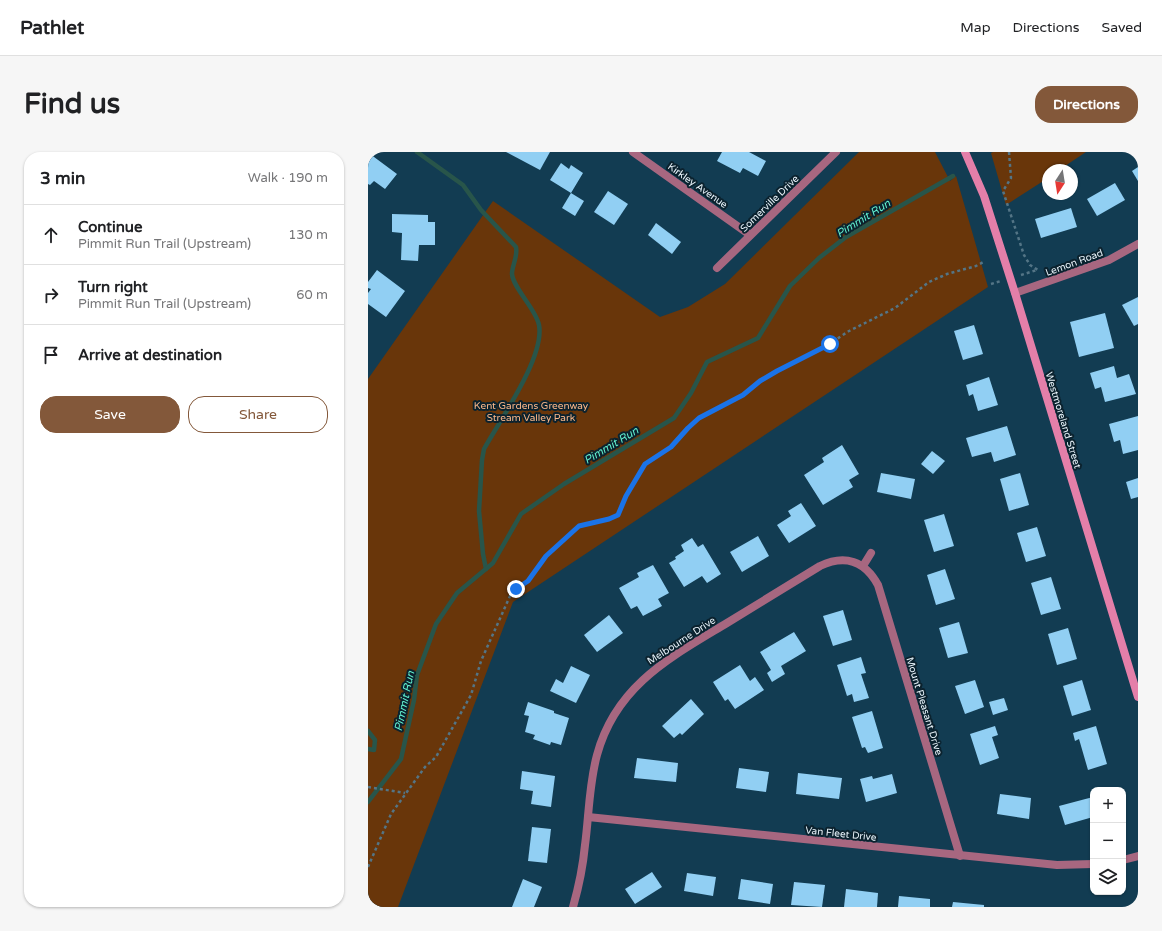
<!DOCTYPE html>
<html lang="en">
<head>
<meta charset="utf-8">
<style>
	body { margin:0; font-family:"Varela Round",sans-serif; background:#f6f6f6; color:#202124 }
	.controls { position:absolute; right:12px; bottom:12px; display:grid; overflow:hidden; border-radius:8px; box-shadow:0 1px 3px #0004 }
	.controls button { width:36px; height:36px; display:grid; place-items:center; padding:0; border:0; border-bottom:1px solid #e0e0e0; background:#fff; color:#202124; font:20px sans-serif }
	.compass { position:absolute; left:674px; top:12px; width:36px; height:36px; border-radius:50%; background:#fff; box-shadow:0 1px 3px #0004; rotate:192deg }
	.stop { position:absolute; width:12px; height:12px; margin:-9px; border:3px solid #1a73e8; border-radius:50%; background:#fff }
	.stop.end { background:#1a73e8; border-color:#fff; box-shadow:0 1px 4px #0008 }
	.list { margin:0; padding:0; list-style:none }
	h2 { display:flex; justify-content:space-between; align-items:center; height:52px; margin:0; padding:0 16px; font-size:17px }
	h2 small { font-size:13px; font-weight:400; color:#757577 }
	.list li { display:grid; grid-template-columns:26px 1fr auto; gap:12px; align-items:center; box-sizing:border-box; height:60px; padding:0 16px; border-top:1px solid #e0e0e0 }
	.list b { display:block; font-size:15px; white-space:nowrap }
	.list p { margin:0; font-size:13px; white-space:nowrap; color:#757577 }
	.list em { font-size:13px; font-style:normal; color:#757577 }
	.actions { display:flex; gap:8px; padding:12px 16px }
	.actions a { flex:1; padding:9px 0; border:1px solid #83583a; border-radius:16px; text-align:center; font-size:14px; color:#83583a }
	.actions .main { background:#83583a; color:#fff }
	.icon { flex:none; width:22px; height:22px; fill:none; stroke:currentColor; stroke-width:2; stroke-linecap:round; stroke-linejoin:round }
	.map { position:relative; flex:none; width:770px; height:755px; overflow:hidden; border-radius:16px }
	header { display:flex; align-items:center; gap:24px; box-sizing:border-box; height:56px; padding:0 20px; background:#fff; border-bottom:1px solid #e0e0e0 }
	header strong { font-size:19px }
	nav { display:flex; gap:22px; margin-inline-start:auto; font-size:14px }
	.intro { display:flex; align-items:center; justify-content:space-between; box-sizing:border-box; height:96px; padding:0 24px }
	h1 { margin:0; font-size:28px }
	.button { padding:10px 18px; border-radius:16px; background:#83583a; color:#fff; font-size:14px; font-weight:700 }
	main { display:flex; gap:24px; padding:0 24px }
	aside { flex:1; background:#fff; border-radius:16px; box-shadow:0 1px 3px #0004 }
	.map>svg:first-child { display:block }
</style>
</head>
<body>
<header>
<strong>Pathlet</strong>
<nav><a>Map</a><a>Directions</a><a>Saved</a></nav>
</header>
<div class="intro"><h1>Find us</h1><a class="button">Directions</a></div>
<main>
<aside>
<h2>3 min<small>Walk · 190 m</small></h2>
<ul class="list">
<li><svg class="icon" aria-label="ahead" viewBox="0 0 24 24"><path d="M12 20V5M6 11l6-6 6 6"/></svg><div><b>Continue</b><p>Pimmit Run Trail (Upstream)</p></div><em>130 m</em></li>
<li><svg class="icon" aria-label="right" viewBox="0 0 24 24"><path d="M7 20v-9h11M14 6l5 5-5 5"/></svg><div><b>Turn right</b><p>Pimmit Run Trail (Upstream)</p></div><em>60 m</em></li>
<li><svg class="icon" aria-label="arrive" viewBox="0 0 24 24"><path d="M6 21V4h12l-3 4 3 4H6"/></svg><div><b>Arrive at destination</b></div></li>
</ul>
<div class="actions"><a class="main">Save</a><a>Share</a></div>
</aside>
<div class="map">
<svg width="770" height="755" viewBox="0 0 770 755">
	<rect width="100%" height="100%" fill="#123c52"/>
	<g fill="#69360a">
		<path d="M491,0H567L582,29L588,24L620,135L145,450L30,755H0V227L125,49L292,165L320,155L357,132Z"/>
		<path d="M625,0H718L691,18H680V26L638,53L623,1Z"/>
	</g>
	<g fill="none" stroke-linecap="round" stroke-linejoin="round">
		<g stroke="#28554a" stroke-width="4.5">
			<path d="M49,0L95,33L113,58L148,95C150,105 144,113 144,122C145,136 168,157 171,173C177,205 132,268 116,297L114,308L111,359L115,402L118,417"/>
			<path d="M0,579L7,588L6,598L0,597"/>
			<path d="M0,650L33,607L46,548L49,523L68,472L89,441L125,411L153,362L196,332L306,266L323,241L339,210L390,186L422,134L451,106L478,85L585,24"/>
		</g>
	</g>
	<g fill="#91cff3">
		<path d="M138,0H182L172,18Z"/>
		<path d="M354,0H381L398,9L390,24L375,16L372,21L349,9Z"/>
		<path d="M2,2L29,22L17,37L6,29L2,33L0,32V5Z"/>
		<path d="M193,11L201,17L203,13L215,21L203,41L182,28Z"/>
		<path d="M770,15V29L764,19Z"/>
		<path d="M747,31L757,48L729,64L719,47Z"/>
		<path d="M240,39L260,52L246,73L226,60Z"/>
		<path d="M203,41L216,49L207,64L194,56Z"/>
		<path d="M703,56L709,75L673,86L667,67Z"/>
		<path d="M24,62L60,63V70H67V93H51L50,109L33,108L34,81L24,80Z"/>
		<path d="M288,71L313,90L304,102L280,83Z"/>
		<path d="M9,118L37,139L18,165L0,152V141L3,137L0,136V130Z"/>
		<path d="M770,145V172L766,174L754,153Z"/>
		<path d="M737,161L746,196L711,205L702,170Z"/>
		<path d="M606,173L615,202L595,208L586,179Z"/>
		<path d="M746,214L749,226L761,222L768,242L737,250L733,235L727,237L722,221Z"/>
		<path d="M621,225L630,253L610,259L605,242L601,244L598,233Z"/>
		<path d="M770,264V298L755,302L752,288L746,290L741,272Z"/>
		<path d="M639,274L648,303L626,310L623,300L604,305L598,286Z"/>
		<path d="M474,293L491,322L481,328L485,335L455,353L436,323L456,310L454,306Z"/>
		<path d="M564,299L577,309L565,322L553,312Z"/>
		<path d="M513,321L547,327L543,347L509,340Z"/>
		<path d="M652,321L661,353L641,359L632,327Z"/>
		<path d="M770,326V345L763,347L758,330Z"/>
		<path d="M433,351L448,374L421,391L409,373L423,364L420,359Z"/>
		<path d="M576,362L586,394L566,400L556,368Z"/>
		<path d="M669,375L678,404L658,410L649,381Z"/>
		<path d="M390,384L401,404L374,420L362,400Z"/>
		<path d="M324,386L330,395L335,392L353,422L339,431L334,424L316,435L301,411L308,407L307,405L316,399L313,393Z"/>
		<path d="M285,413L301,441L290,447L294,454L275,464L269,454L263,457L251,436L271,425L269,421Z"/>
		<path d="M577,417L587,447L568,453L559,423Z"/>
		<path d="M683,425L693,457L673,463L663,431Z"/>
		<path d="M475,458L484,488L465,494L455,464Z"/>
		<path d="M241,463L255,481L229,500L216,483Z"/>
		<path d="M591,470L600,501L580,506L571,476Z"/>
		<path d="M700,476L709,507L689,513L680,482Z"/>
		<path d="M426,480L438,499L413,514L417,522L404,530L399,521L403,518L392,500Z"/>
		<path d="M493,505L498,521L493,522L501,546L486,550L484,542L479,544L469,513Z"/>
		<path d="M372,513L382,529L387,525L396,538L367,557L360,547L357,549L345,530Z"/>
		<path d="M203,514L222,523L208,551L182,539L188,527L195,531Z"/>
		<path d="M607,528L616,555L597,562L587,534Z"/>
		<path d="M714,528L723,558L704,564L695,534Z"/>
		<path d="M636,546L640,558L625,563L621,550Z"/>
		<path d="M323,547L336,562L314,583L312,581L306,586L294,574Z"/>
		<path d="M160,550L186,559V561L201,566L193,593L183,590L182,593L165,587L167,583L157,580L161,564L156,563Z"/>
		<path d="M504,559L515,596L500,601L497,595L494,596L484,565Z"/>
		<path d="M627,574L630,583L624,585L631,606L612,613L602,582Z"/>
		<path d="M728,574L739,612L720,618L711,587L707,589L705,581Z"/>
		<path d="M269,606L310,611L308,630L266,626Z"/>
		<path d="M371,616L401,620L398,640L368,636Z"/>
		<path d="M154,619L187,624L183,655L163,652L165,639L152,637Z"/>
		<path d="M430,621L474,626L471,647L428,642Z"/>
		<path d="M524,622L529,641L498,650L492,627L504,624L505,627Z"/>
		<path d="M632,642L663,646L661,667L629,662Z"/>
		<path d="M725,645V665L697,673L691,654Z"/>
		<path d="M164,675L183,677L179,711L160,709Z"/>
		<path d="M284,720L294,735L267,752L257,737Z"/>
		<path d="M319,721L348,725L345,744L316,739Z"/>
		<path d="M155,727L174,735L166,755H144Z"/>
		<path d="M373,727L405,732L402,752L370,747Z"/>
		<path d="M426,730L457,733L454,755L423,753Z"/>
		<path d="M478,737L510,741L509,755H476Z"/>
		<path d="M531,744L562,747V755H530Z"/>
		<path d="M585,750L616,753V755H584Z"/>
	</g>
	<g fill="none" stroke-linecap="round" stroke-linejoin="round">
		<g stroke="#547586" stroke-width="2.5" stroke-dasharray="3 3" stroke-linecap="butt">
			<path d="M641,0L643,26L635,39L656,103L662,113L670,118"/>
			<path d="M653,123L669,118"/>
			<path d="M623,132L633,129"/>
			<path d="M0,635L37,641"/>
			<path d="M0,715L23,662L57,615L68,605L103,543L113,509L142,444L148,437L160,429L178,404L211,374L241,367L250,363L258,344L277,312L303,295L314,281L331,266L375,243L392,229L409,219L455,196L481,179L527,156L561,130L579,122L608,114L617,109"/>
		</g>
		<g stroke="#a76780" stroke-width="8">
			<path d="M265,0L382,83"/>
			<path d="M349,116L468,0"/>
			<path d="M647,141L741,108L770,92"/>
			<path d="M495,414L503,401"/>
			<path d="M220,665L689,713L725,712"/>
			<path d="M755,708L770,704"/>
			<path d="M205,755C211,734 215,714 217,693C221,663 221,632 229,603C248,533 303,505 359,471C390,452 421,433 452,414C477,402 497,409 510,433L592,704"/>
		</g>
		<path stroke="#e47fa9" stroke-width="8" d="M597,0L616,44L647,141L770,545"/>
	</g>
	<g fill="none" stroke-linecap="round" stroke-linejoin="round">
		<path stroke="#1a73e8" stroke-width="5" d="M148,437L160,429L178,404L211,374L241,367L250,363L258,344L277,312L303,295L320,276L331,266L375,243L392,229L409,219L462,192"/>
	</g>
	<g text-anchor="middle" stroke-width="4" stroke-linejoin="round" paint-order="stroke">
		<g font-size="10" fill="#e9f4fb" stroke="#0b222e">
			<text transform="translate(330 33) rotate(35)" y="4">Kirkley Avenue</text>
			<text transform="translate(401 51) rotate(-44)" y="4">Somerville Drive</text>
			<text transform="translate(706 110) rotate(-20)" y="4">Lemon Road</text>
			<text transform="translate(696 268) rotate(73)" y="4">Westmoreland Street</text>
			<text transform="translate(313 488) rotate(-33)" y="4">Melbourne Drive</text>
			<text transform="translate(557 554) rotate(73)" y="4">Mount Pleasant Drive</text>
			<text transform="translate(473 681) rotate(6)" y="4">Van Fleet Drive</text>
		</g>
		<g font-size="10" fill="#fcb88a" stroke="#0b222e">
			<text x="163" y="257">Kent Gardens Greenway<tspan x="163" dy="12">Stream Valley Park</tspan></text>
		</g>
		<g font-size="11" font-style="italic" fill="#63f1d0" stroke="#0b222e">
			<text transform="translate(495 66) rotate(-32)" y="4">Pimmit Run</text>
			<text transform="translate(243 293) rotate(-31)" y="4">Pimmit Run</text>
			<text transform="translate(36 549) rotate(-78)" y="4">Pimmit Run</text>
		</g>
	</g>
</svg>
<div class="controls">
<button>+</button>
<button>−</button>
<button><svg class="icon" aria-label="layers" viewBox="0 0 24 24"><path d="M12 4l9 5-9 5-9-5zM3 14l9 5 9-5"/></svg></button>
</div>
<svg class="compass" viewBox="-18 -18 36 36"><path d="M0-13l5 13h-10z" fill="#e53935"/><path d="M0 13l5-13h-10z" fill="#757577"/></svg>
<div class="stop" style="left:462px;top:192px"></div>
<div class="stop end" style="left:148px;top:437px"></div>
</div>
</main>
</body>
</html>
